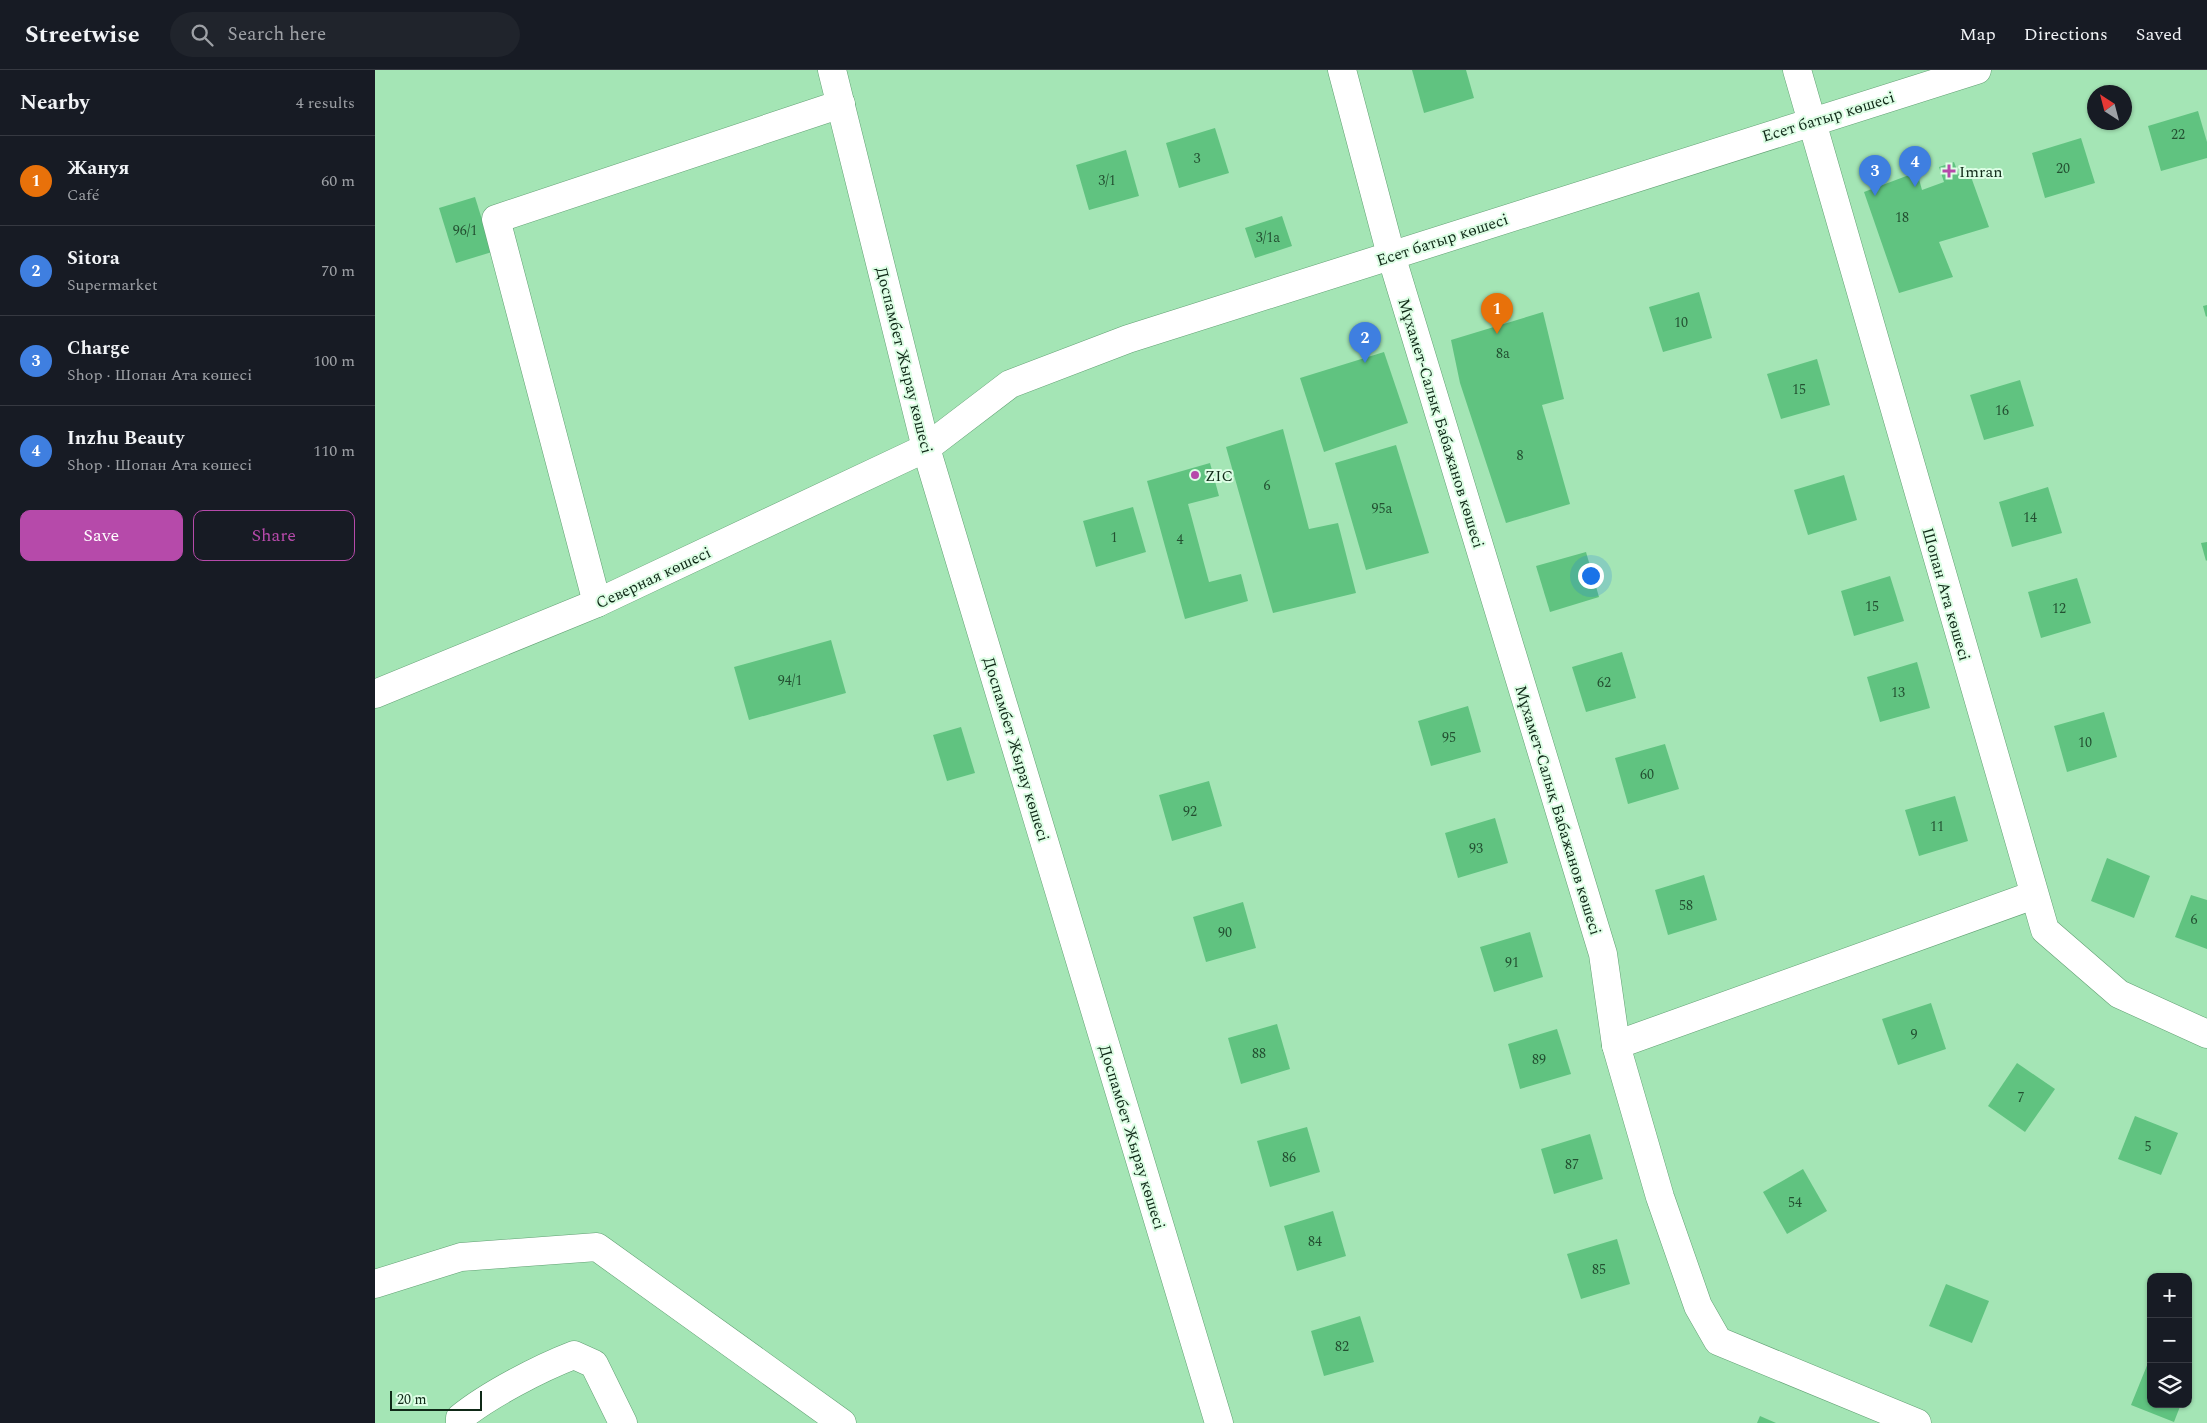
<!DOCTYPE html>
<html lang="en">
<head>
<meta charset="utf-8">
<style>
	body { margin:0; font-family:Spectral,serif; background:#20242c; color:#f1f3f6 }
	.controls { position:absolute; right:15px; bottom:15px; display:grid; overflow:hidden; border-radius:10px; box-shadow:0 1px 4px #0004 }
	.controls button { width:45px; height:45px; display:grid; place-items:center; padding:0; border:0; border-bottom:1px solid #363941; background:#171b24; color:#f1f3f6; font:25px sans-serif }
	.compass { position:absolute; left:1712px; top:15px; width:45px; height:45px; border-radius:50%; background:#171b24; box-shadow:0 1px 4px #0004; rotate:324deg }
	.scale { position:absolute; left:15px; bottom:12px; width:92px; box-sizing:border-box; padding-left:5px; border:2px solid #0f2917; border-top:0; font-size:14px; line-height:18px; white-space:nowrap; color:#0f2917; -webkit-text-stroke:4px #ddfee5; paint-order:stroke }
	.you { position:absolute; left:1215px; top:505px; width:18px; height:18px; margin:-12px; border:4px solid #fff; border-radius:50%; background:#1a73e8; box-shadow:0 0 0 8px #1a73e833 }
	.badge { display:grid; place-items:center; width:32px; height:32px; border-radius:50%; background:#b64aaa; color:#fff; font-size:16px; font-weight:700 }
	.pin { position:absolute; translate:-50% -41px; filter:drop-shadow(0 1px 2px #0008) }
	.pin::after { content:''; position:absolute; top:26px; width:18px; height:15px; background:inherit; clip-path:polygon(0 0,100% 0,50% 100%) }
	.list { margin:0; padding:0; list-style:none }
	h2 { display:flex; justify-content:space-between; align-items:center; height:65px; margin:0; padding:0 20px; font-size:21px }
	h2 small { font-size:16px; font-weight:400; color:#9ea1a6 }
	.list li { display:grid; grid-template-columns:32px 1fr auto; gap:15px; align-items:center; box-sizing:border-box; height:90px; padding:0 20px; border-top:1px solid #363941 }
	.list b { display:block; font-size:19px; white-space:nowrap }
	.list p { margin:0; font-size:16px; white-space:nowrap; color:#9ea1a6 }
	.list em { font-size:16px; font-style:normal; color:#9ea1a6 }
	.actions { display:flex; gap:10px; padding:15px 20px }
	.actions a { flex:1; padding:11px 0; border:1px solid #b64aaa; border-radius:10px; text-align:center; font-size:18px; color:#b64aaa }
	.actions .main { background:#b64aaa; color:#fff }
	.icon { flex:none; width:28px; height:28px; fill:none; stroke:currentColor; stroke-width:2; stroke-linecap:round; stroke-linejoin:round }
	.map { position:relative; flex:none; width:1832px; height:1353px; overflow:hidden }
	header { display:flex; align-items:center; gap:30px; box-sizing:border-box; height:70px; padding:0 25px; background:#171b24; border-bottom:1px solid #363941 }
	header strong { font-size:24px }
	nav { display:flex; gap:28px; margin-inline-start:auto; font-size:18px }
	.search { width:350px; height:45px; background:#20242c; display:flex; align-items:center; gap:12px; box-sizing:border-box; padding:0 18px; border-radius:28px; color:#9ea1a6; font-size:19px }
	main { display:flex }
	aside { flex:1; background:#171b24 }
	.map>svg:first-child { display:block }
</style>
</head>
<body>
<header>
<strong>Streetwise</strong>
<div class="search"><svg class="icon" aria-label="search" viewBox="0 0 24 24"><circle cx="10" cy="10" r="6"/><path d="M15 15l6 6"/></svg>Search here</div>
<nav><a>Map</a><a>Directions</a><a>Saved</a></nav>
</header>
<main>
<aside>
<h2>Nearby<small>4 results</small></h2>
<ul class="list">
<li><span class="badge" style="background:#e8710a">1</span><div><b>Жануя</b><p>Café</p></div><em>60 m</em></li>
<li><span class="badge" style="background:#3f7fe0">2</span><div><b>Sitora</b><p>Supermarket</p></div><em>70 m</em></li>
<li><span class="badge" style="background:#3f7fe0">3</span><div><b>Charge</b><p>Shop · Шопан Ата көшесі</p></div><em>100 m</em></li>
<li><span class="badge" style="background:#3f7fe0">4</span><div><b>Inzhu Beauty</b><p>Shop · Шопан Ата көшесі</p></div><em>110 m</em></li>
</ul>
<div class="actions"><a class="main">Save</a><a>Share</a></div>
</aside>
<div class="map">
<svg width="1832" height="1353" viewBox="0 0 1832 1353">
	<rect width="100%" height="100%" fill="#a4e5b5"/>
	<g fill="#60c380">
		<path d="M1037,0H1091L1099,28L1049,43Z"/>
		<path d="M1823,41L1832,72V88L1786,101L1773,56Z"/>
		<path d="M840,58L854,103L804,118L791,73Z"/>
		<path d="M1706,68L1720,113L1670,128L1657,83Z"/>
		<path d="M751,80L764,126L714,140L701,95Z"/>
		<path d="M1579,92L1585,108L1595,104L1614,157L1564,172L1578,207L1524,223L1489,122L1542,102L1547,120L1569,112L1564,97Z"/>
		<path d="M100,127L117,182L81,193L64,138Z"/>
		<path d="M907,146L917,176L880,188L870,158Z"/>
		<path d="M1324,222L1337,268L1288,282L1274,237Z"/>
		<path d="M1832,235V246L1831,247L1828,236Z"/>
		<path d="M1168,242L1189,329L1167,335L1195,434L1131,453L1085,313L1076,270Z"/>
		<path d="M1009,282L1033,353L949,382L925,308Z"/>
		<path d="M1442,289L1455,335L1406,349L1392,304Z"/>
		<path d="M1645,310L1659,356L1609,370L1595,325Z"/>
		<path d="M908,359L934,459L963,453L981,523L898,543L851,377Z"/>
		<path d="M1021,375L1054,483L991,500L960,393Z"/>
		<path d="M835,393L844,426L813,434L834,512L866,504L873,531L810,549L772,411Z"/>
		<path d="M1469,405L1482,450L1433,465L1419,420Z"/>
		<path d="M1673,417L1687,463L1637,477L1624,432Z"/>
		<path d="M758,437L771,482L721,497L708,451Z"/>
		<path d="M1832,472V490L1831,491L1826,473Z"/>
		<path d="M1211,482L1224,527L1175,542L1161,496Z"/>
		<path d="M1515,506L1529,551L1479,566L1466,521Z"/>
		<path d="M1702,508L1716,553L1666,568L1653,522Z"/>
		<path d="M456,570L471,623L374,650L359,597Z"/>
		<path d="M1247,582L1261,628L1211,642L1197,597Z"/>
		<path d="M1542,592L1555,638L1505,652L1492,607Z"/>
		<path d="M1093,636L1106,682L1056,696L1043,651Z"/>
		<path d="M1729,642L1742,687L1692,702L1679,656Z"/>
		<path d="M586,657L600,703L572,711L558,665Z"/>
		<path d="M1290,674L1304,719L1253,734L1240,688Z"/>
		<path d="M834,711L847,756L797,771L784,725Z"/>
		<path d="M1580,726L1593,771L1544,786L1530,740Z"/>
		<path d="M1120,748L1133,793L1083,808L1070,763Z"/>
		<path d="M1732,788L1775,806L1759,848L1716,831Z"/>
		<path d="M1329,805L1342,850L1293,865L1280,820Z"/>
		<path d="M1816,825L1832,830V879L1800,867Z"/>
		<path d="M868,832L881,878L831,892L818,847Z"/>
		<path d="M1155,862L1168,907L1119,922L1105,877Z"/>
		<path d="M1556,933L1571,979L1523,995L1507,949Z"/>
		<path d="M902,954L915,999L866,1014L853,968Z"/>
		<path d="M1182,959L1196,1004L1145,1019L1133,974Z"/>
		<path d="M1642,993L1680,1019L1650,1062L1613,1036Z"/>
		<path d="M1760,1046L1803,1063L1786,1105L1743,1089Z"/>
		<path d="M932,1057L945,1102L895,1117L882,1071Z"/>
		<path d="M1215,1064L1228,1109L1179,1124L1166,1079Z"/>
		<path d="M1428,1099L1452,1141L1412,1164L1388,1122Z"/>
		<path d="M958,1141L971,1186L922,1201L909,1156Z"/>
		<path d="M1242,1169L1255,1214L1206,1229L1192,1184Z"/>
		<path d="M1571,1214L1614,1231L1597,1273L1554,1256Z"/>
		<path d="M985,1246L999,1292L949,1306L936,1261Z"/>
		<path d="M1773,1293L1776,1294V1334H1806L1799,1352L1756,1335Z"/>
		<path d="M1385,1346L1401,1353H1382Z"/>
	</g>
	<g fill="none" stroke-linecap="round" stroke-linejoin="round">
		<g stroke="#61a073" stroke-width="29">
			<g id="minor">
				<path d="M457,0L551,378L844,1353"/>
				<path d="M967,0L1016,185L1228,884L1241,975L1285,1127L1323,1236L1343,1271L1542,1353"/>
				<path d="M1422,0L1670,860L1744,924L1832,964"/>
				<path d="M222,533L121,149L466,34"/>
				<path d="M0,624L222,533L551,378L635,314L753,269L1602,0"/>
				<path d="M1241,975L1659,825"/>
				<path d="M0,1214L86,1187L222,1177L467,1353"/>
				<path d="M85,1353V1348C113,1325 165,1298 199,1285L219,1294L248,1353"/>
			</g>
		</g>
		<use href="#minor" stroke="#fff" stroke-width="28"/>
	</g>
	<g fill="#b64aaa" stroke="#ddfee5" stroke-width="2">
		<path d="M1571.5 93.5h5v5h5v5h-5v5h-5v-5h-5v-5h5z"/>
		<circle cx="820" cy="405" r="5"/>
	</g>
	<g text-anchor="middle" stroke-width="4" stroke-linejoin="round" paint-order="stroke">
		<g font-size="14" fill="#235031">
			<text x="1803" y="69">22</text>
			<text x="822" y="93">3</text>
			<text x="1688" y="103">20</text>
			<text x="732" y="115">3/1</text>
			<text x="1527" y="152">18</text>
			<text x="90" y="165">96/1</text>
			<text x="893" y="172">3/1а</text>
			<text x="1306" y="257">10</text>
			<text x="1128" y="288">8а</text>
			<text x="1424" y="324">15</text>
			<text x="1627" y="345">16</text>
			<text x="1145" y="390">8</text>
			<text x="892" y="420">6</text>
			<text x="1007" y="443">95а</text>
			<text x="1655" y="452">14</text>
			<text x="739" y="472">1</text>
			<text x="805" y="474">4</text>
			<text x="1497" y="541">15</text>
			<text x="1684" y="543">12</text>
			<text x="415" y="615">94/1</text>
			<text x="1229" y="617">62</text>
			<text x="1523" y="627">13</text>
			<text x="1074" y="672">95</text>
			<text x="1710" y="677">10</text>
			<text x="1272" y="709">60</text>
			<text x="815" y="746">92</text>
			<text x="1562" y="761">11</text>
			<text x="1101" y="783">93</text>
			<text x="1311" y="840">58</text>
			<text x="1819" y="854">6</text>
			<text x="850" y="867">90</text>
			<text x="1137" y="897">91</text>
			<text x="1539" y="969">9</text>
			<text x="884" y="988">88</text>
			<text x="1164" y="994">89</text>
			<text x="1646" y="1032">7</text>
			<text x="1773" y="1081">5</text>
			<text x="914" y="1092">86</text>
			<text x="1197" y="1099">87</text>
			<text x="1420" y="1137">54</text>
			<text x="940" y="1176">84</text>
			<text x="1224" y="1204">85</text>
			<text x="967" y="1281">82</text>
		</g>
		<g font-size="16" fill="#0f2917" stroke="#ddfee5">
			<text transform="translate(1453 46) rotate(-17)" y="6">Есет батыр көшесі</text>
			<text transform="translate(1067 169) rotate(-18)" y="6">Есет батыр көшесі</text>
			<text transform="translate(530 290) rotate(76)" y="6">Доспамбет Жырау көшесі</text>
			<text transform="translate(1067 353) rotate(73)" y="6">Мұхамет-Салық Бабажанов көшесі</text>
			<text transform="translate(278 507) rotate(-25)" y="6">Северная көшесі</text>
			<text transform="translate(1572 524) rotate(74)" y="6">Шопан Ата көшесі</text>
			<text transform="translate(642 679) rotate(73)" y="6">Доспамбет Жырау көшесі</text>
			<text transform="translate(1184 740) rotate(73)" y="6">Мұхамет-Салық Бабажанов көшесі</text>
			<text transform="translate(758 1067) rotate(73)" y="6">Доспамбет Жырау көшесі</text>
		</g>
		<g font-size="16" fill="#0f2917" stroke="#ddfee5" text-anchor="start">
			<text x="1584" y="107">Imran</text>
			<text x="830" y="411">ZIC</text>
		</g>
	</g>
</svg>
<div class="controls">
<button>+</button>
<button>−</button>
<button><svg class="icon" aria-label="layers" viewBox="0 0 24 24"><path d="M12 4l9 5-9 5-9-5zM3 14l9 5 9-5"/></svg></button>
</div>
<svg class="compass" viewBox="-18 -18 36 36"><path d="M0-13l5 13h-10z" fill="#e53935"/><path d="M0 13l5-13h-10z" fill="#9ea1a6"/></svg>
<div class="scale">20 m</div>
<div class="you"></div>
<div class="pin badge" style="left:1122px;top:264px;background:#e8710a">1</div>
<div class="pin badge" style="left:990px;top:293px;background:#3f7fe0">2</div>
<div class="pin badge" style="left:1500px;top:126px;background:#3f7fe0">3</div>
<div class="pin badge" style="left:1540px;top:117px;background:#3f7fe0">4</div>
</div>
</main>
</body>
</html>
